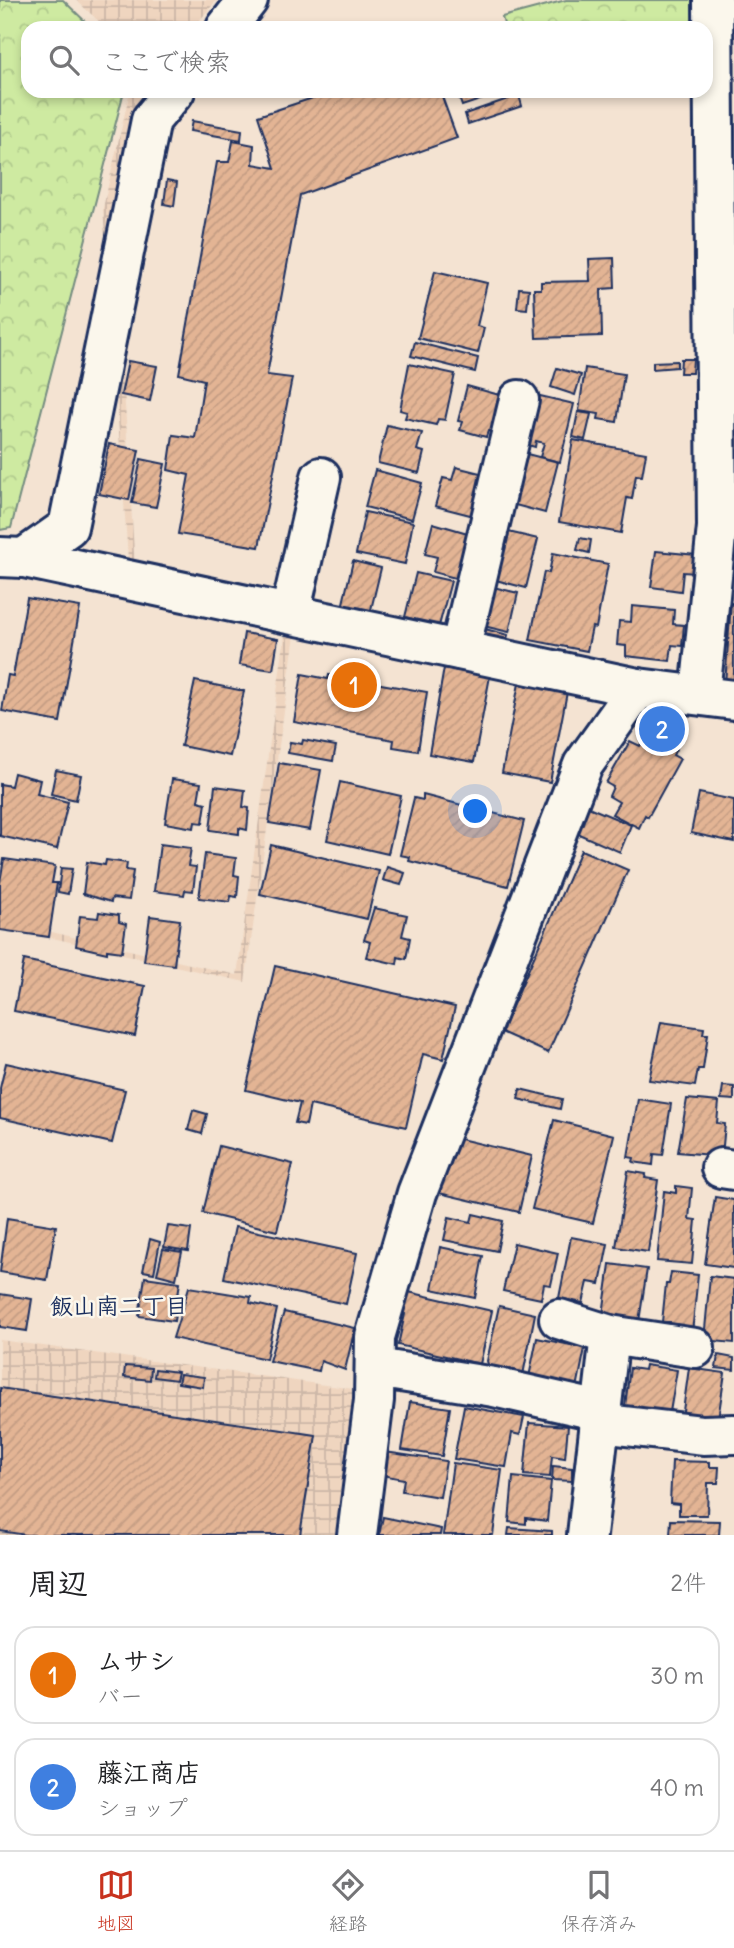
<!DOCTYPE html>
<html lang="ja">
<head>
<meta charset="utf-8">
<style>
	body { margin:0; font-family:Delius,"Klee One",sans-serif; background:#f2f2f2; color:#202124 }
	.you { position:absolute; left:476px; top:812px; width:24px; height:24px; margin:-18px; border:5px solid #fff; border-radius:50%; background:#1a73e8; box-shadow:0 0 0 10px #1a73e833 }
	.badge { display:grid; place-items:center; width:46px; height:46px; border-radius:50%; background:#c8321e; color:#fff; font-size:23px; font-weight:700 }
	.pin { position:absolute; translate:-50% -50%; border:4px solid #fff; box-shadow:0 2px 7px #0006 }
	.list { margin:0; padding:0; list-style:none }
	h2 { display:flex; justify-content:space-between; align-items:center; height:91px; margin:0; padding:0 28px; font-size:30px }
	h2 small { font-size:23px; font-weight:400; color:#757577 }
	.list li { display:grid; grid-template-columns:46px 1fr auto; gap:21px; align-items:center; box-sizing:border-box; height:98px; margin:0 14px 14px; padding:0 14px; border:2px solid #e0e0e0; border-radius:21px }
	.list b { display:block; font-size:26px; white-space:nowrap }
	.list p { margin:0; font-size:23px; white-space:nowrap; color:#757577 }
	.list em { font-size:23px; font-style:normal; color:#757577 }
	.icon { flex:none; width:38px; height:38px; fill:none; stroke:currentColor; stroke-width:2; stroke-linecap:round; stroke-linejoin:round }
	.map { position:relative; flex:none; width:734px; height:1535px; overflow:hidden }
	.search { position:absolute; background:#fff; box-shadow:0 4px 10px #0003; left:21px; right:21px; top:21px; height:77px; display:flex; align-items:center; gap:18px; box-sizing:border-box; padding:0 24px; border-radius:21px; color:#757577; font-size:26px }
	.sheet { height:315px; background:#fff }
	nav { display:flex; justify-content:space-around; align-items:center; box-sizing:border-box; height:98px; border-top:2px solid #e0e0e0; background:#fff; font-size:19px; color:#757577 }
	nav a { display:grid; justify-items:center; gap:4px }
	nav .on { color:#c8321e }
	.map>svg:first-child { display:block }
</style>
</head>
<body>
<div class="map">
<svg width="734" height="1535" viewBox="0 0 734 1535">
	<defs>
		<pattern id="industrial-grid" width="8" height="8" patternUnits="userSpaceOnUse" patternTransform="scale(1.75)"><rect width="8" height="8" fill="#efd5bf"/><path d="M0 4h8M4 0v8" fill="none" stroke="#ccb7a7"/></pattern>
		<pattern id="forest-crowns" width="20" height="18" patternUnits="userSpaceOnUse" patternTransform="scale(1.75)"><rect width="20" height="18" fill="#ceeaa1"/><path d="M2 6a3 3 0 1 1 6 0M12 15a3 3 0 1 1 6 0" fill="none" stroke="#b0c98d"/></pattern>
		<pattern id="building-hatch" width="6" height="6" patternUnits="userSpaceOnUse" patternTransform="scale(1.75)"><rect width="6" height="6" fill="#e3b494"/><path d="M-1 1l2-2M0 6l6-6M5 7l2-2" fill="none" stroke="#c29b82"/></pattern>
	</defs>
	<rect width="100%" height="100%" fill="#f4e3d2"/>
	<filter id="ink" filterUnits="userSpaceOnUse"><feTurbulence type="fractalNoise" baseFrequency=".0143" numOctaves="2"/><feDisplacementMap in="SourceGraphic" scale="14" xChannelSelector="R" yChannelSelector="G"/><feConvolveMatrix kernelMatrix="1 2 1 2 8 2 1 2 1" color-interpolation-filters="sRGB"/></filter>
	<g filter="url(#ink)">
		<g fill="url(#industrial-grid)">
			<path d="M76,0H217L193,28H106Z"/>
			<path d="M130,91H144L113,208L135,569L301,593L245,982L0,926V920L237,975L290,600L129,573L103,208Z"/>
			<path d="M0,1340L368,1391L348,1535H0Z"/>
		</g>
		<g fill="url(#forest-crowns)" stroke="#748c80" stroke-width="2">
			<path d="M0,0H63L92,28H28V91H124L11,528L0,530Z"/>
			<path d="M566,0H695L696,28H505L502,17Z"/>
		</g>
		<g fill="url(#building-hatch)" stroke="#1b2f5e" stroke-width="2">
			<path d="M334,91H440L457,138L300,195L267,375L292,378L259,547L178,534L189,475L168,470L173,435L195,438L204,380L179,374L217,162H229L233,141L254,145L253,164L275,168L258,116Z"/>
			<path d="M470,91H507L462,106L458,95Z"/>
			<path d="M519,95L522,106L468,124L465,114Z"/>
			<path d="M192,121L242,130L241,140L190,131Z"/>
			<path d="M167,180L177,182L174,206L164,204Z"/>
			<path d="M614,258L615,288L601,289L602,336L536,338L534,289H541V282L590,281L589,259Z"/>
			<path d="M435,271L487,283L477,326L484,328L478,353L418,338Z"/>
			<path d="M519,288L529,289L527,309L517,308Z"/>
			<path d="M415,342L478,358L475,372L411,356Z"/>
			<path d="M681,359H693L692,373H680Z"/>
			<path d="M128,361L157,366L150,401L121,395Z"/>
			<path d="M677,361V367L653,369V362Z"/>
			<path d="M409,364L455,374L445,420L438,419L436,425L405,418L407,412L400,410Z"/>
			<path d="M557,368L581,375L575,395L551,387Z"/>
			<path d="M585,368L624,374L617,422L598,419L599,414L579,411Z"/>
			<path d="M467,386L503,396L494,432L488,431L486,437L460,430L463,422L458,421Z"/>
			<path d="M536,395L574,404L560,462L540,457L544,443L536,441L535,447L521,443Z"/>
			<path d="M578,412L591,414L585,440L573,437Z"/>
			<path d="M387,425L422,433L417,450L424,452L419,473L378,463Z"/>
			<path d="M573,440L646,453L642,476L636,475L632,499L627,498L621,533L559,522Z"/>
			<path d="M109,444L139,450L129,500L99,494Z"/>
			<path d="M527,454L558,462L545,513L504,502L515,462L525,464Z"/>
			<path d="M141,459L165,464L156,507L132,503Z"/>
			<path d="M456,467L484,474L474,516L435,506L443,478L452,480Z"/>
			<path d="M375,470L422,483L412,519L365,507Z"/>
			<path d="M365,512L413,522L405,564L356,554Z"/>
			<path d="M433,523L471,534L459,579L433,572L437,557L425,554Z"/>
			<path d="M500,530L538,539L526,588L488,578Z"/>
			<path d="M580,538L591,540L589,553L577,550Z"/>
			<path d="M656,551L696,555L695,573L683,572L681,591L651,587Z"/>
			<path d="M553,553L608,564L596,628L592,627L587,651L530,640L544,572L549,573Z"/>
			<path d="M353,561L381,568L369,618L340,616Z"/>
			<path d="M416,573L451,581L439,626L405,617Z"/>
			<path d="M485,585L518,593L509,632L475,624Z"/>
			<path d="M27,598L80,607L60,722L2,711L8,675L13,676Z"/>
			<path d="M731,603L734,604V685L725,684Z"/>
			<path d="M632,606L674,610L673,624L684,625L682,646L672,645L670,661L626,656V646L617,645L619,621L631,622Z"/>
			<path d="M481,628L508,635L505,648L478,641Z"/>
			<path d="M244,633L278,639L273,670L239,665Z"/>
			<path d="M444,668L490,676L474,762L429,754Z"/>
			<path d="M302,674L328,679L329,675L427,692L418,751L393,747L394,740L294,722Z"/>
			<path d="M195,681L244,691L230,756L181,746Z"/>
			<path d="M519,683L567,692L550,782L502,773Z"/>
			<path d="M654,717L684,733L673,755L680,759L648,817L645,815L639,828L612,814L619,802L609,796L613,787L606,783L630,741L640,746Z"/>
			<path d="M303,740L336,746L333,761L288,753L290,742L302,744Z"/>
			<path d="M279,763L321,770L310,830L269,823Z"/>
			<path d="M56,770L81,775L76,800L51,794Z"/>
			<path d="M14,773L40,780L37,794L68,802L57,849L0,836V784L11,786Z"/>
			<path d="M172,779L201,783L198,801L206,803L203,823L195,822L194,828L165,823Z"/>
			<path d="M340,782L401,796L388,854L327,840Z"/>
			<path d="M215,786L245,790L243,807L249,808L247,830L239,828V834L210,830Z"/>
			<path d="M699,793L734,800V842L691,833Z"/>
			<path d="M423,795L524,821L508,886L409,861L410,857L400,855L414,798L423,800Z"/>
			<path d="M586,806L631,825L620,852L574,832Z"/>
			<path d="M160,844L191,848L188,866L196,867L193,891L185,890L184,895L154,891Z"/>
			<path d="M271,845L379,871L367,919L260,894Z"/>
			<path d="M581,850L628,870L548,1053L501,1032Z"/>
			<path d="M205,854L236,858L234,875L239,876L237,897L231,896L230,902L199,898Z"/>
			<path d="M4,859L55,866L52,883H57L49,937L0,930V882Z"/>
			<path d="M106,860L127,863L126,870L133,871L129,900L112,898L111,902L83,894L87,862L105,865Z"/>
			<path d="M387,867L405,873L401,885L383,880Z"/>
			<path d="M61,868L72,869L68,894L58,892Z"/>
			<path d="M374,908L407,915L402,936L410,938L406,959L398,957L397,964L366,957L370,942L364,940Z"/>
			<path d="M99,912L119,915V922L126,924L122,952L107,950V953L76,946L80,916L98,918Z"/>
			<path d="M150,916L180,920L174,965L144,961Z"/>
			<path d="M24,960L145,986L135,1036L14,1011Z"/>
			<path d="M275,966L455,1007L443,1059L423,1054L406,1127L310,1105L306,1125L295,1123L300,1103L246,1090Z"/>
			<path d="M661,1022L704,1028L703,1034H708L703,1069H698L695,1086L649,1080Z"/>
			<path d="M6,1063L125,1090L112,1143L0,1118V1088Z"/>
			<path d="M723,1086L734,1087V1100L721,1099Z"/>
			<path d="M520,1089L562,1099L560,1109L518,1099Z"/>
			<path d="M638,1099L671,1104L663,1155L654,1154L653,1165L633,1162L634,1158L628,1157Z"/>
			<path d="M687,1099L719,1102L717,1123L725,1124L722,1156L678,1152Z"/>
			<path d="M193,1110L207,1114L202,1134L188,1130Z"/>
			<path d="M554,1120L614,1135L593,1223L532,1209Z"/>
			<path d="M452,1137L532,1156L519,1212L439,1193Z"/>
			<path d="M219,1146L293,1164L277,1231L203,1213Z"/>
			<path d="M628,1171L646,1174L645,1178L658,1180L648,1252L616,1247Z"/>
			<path d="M676,1186L692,1188L689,1219L696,1220L692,1264L657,1261L664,1191L676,1193Z"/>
			<path d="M715,1197L734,1200V1268L705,1264Z"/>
			<path d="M473,1214L503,1221L497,1251L444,1240L449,1217L471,1222Z"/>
			<path d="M7,1218L56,1226L47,1280L0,1272Z"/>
			<path d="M168,1226L191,1229L188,1251L164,1247Z"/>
			<path d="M235,1227L357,1253L346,1304L224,1278Z"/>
			<path d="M571,1237L608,1244L600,1284L588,1282L583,1303L559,1298Z"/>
			<path d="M150,1239L160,1242L154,1273L143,1271Z"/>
			<path d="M514,1243L558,1253L551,1285L544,1284L541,1299L503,1291Z"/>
			<path d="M440,1247L483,1256L475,1298L432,1289Z"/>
			<path d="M163,1249L182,1252L176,1279L157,1274Z"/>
			<path d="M610,1264L647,1269L638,1328L602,1322Z"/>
			<path d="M671,1272L698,1275L692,1333L669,1331L670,1322H662L666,1284H669Z"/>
			<path d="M710,1276L734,1279V1343L704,1340Z"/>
			<path d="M145,1277L180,1282L174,1321L139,1316Z"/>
			<path d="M189,1287L251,1297L250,1303L277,1309L266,1359L173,1338Z"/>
			<path d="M404,1291L492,1311L480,1364L398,1345L405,1314L399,1313Z"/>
			<path d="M0,1294L32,1299L27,1331L0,1327Z"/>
			<path d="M499,1306L535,1314L522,1380L491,1374L487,1361Z"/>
			<path d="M284,1312L355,1328L345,1370L321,1361L319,1371L269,1361Z"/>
			<path d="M537,1338L585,1348L576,1393L528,1382Z"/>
			<path d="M718,1355L734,1358V1370L716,1368Z"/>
			<path d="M645,1365L677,1370L668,1424L635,1419L637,1408L625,1406L630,1368L644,1370Z"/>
			<path d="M125,1366L151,1368L150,1380L124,1377Z"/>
			<path d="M689,1368L725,1373L718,1419L681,1425Z"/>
			<path d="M155,1369L178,1372L176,1380L154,1377Z"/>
			<path d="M180,1374L204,1377L203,1387L178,1383Z"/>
			<path d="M0,1388L316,1435L300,1535H26L0,1531Z"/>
			<path d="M410,1402L450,1408L442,1456L402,1450Z"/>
			<path d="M464,1406L524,1417L520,1435L512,1433L506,1467L454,1459Z"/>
			<path d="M529,1423L568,1426L565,1458L552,1456L550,1477L524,1475Z"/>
			<path d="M385,1452L446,1461L440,1497L402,1491L404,1479L381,1475Z"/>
			<path d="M672,1461L710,1462V1467H719L718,1483H708L707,1515H679V1504L670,1503Z"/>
			<path d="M453,1463L502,1470L493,1535H443Z"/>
			<path d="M553,1466L572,1468V1481L552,1480Z"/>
			<path d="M513,1477L551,1481L547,1521L526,1518V1524L509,1522Z"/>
			<path d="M383,1517L441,1529L440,1535H379Z"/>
			<path d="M671,1520L720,1521L719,1535H670Z"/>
			<path d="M509,1528L552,1531V1535H508Z"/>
		</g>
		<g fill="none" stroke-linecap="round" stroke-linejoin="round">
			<g stroke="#1b2f5e" stroke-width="44">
				<g id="minor">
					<path d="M226,28L248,0"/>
					<path d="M0,557L24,558L638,688L734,700"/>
					<path d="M24,558L68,527L151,120L175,91"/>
					<path d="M290,614L321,477"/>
					<path d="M460,650L519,400"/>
					<path d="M700,694L717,527L713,0"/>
					<path d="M721,1168L734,1170"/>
					<path d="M559,1319L610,1335"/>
					<path d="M376,1368L494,1387L600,1411"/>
					<path d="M599,1423L703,1435L734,1434"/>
					<path d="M357,1535L374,1400L375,1337L417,1193L583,765L638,688"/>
					<path d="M587,1535L610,1335L695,1348"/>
				</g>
			</g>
			<use href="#minor" stroke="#fbf7ec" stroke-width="38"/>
		</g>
	</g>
	<g text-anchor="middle" stroke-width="5" stroke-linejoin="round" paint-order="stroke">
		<g font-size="23" font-weight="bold" fill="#1b2f5e" stroke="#fbf7ec">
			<text x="119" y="1314">飯山南二丁目</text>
		</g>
	</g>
</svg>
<div class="you"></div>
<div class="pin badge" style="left:354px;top:685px;background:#e8710a">1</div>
<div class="pin badge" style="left:662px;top:729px;background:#3f7fe0">2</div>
<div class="search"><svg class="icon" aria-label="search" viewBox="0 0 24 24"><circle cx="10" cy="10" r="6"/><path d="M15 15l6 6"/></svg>ここで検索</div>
</div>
<section class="sheet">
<h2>周辺<small>2件</small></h2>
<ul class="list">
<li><span class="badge" style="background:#e8710a">1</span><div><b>ムサシ</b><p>バー</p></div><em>30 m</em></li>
<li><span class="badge" style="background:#3f7fe0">2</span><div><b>藤江商店</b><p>ショップ</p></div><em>40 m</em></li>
</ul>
</section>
<nav>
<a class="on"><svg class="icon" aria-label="map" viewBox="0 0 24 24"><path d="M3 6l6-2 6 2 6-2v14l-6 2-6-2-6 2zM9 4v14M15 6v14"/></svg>地図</a>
<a><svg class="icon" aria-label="directions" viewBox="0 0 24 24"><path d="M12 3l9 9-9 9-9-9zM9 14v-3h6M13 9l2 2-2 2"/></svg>経路</a>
<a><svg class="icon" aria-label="saved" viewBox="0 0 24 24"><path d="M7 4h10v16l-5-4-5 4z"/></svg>保存済み</a>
</nav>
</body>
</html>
